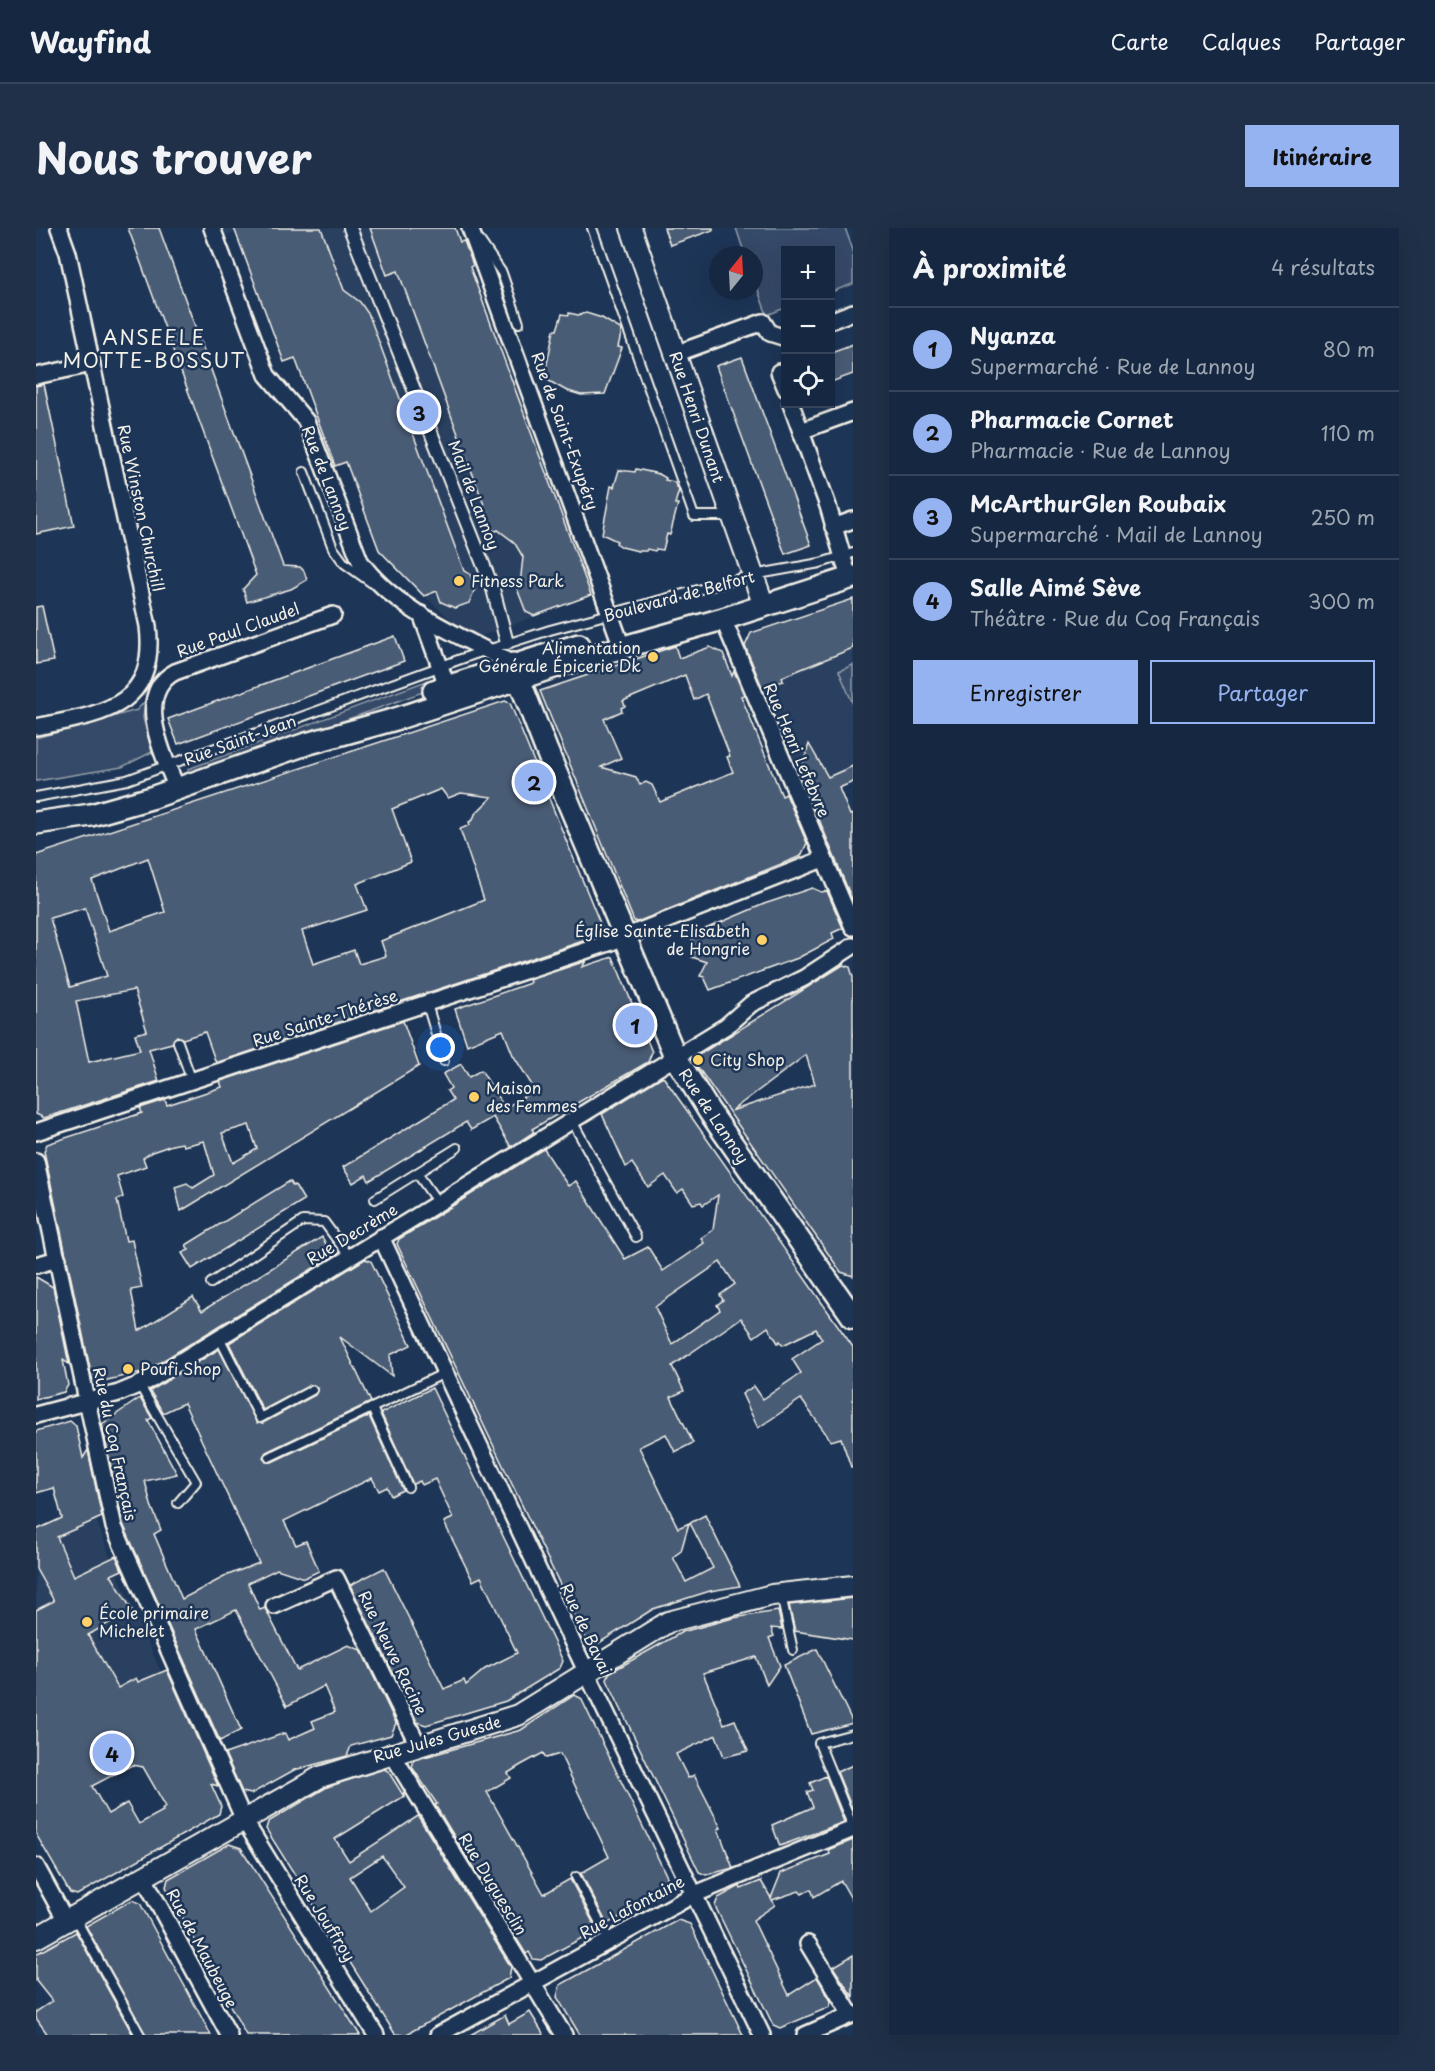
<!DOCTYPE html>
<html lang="fr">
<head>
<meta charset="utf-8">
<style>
	body { margin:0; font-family:"Playpen Sans",sans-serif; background:#1f3048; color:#f1f3f6 }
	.controls { position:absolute; right:18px; top:18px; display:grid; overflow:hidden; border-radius:0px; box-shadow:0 6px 24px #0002 }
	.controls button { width:54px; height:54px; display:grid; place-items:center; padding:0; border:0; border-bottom:2px solid #35445a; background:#162841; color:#f1f3f6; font:30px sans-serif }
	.compass { position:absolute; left:673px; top:18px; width:54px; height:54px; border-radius:50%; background:#162841; box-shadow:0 6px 24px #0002; rotate:18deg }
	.you { position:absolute; left:405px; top:820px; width:21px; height:21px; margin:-15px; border:4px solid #fff; border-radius:50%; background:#1a73e8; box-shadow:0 0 0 9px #1a73e833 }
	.badge { display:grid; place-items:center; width:39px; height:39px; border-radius:50%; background:#95b2f1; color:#111; font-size:20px; font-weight:700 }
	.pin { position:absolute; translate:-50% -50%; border:3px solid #fff; box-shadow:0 2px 6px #0006 }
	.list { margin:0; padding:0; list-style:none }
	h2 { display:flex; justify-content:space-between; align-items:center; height:78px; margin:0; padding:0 24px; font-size:26px }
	h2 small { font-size:20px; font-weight:400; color:#9ea6b1 }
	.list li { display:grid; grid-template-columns:39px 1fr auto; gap:18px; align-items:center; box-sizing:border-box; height:84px; padding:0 24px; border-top:2px solid #35445a }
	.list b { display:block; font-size:22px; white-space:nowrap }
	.list p { margin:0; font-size:20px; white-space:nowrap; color:#9ea6b1 }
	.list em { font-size:20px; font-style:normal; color:#9ea6b1 }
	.actions { display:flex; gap:12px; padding:18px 24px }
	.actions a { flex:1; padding:14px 0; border:2px solid #95b2f1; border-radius:0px; text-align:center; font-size:21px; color:#95b2f1 }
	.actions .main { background:#95b2f1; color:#111 }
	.icon { flex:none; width:33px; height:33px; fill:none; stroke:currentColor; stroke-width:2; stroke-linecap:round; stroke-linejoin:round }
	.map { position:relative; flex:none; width:817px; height:1807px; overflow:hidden; border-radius:0px }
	header { display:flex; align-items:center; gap:36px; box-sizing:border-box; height:84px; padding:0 30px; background:#162841; border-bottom:2px solid #35445a }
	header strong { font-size:28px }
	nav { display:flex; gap:33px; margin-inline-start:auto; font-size:21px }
	.intro { display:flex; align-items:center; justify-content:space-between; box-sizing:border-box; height:144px; padding:0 36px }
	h1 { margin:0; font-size:42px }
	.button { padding:15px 27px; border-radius:0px; background:#95b2f1; color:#111; font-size:21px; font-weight:700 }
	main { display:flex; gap:36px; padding:0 36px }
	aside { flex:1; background:#162841; border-radius:0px; box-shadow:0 6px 24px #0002 }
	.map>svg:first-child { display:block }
</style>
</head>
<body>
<header>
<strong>Wayfind</strong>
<nav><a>Carte</a><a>Calques</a><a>Partager</a></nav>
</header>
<div class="intro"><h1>Nous trouver</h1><a class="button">Itinéraire</a></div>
<main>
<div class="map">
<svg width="817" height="1807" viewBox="0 0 817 1807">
	<rect width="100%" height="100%" fill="#1d3557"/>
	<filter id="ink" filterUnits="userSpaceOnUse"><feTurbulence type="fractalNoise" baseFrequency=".0167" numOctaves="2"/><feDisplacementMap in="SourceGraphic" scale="12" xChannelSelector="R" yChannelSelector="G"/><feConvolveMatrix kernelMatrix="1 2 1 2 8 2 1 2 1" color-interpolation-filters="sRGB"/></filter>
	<g filter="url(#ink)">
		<g fill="#2a4060">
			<path d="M185,0H420L554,368L437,411L388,368L343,322L311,235L299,238L259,130L200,4L188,8Z"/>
			<path d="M817,402V538L770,558L721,442Z"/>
			<path d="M60,1291L75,1331L125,1444L102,1454L100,1450L0,1507V1302Z"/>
		</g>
		<g fill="#354a67" stroke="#949ea8" stroke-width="1.5">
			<path d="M700,0H809L817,22V56L795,64L794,22H750L749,80L731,87L718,51V27H709Z"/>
			<path d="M817,437V476L803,443Z"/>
			<path d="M393,452L396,453L395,461L255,512L153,545L152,541Z"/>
			<path d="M109,473L107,490L116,524L86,539L0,553V510L101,482Z"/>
		</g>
		<g fill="#485b74" stroke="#f4f1e8" stroke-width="1.5" fill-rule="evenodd">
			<path d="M92,0H123L247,338L264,339L268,343L271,352L255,361L211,374L207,361L220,347Z"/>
			<path d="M198,0H285L308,62L324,74L333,87L428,343L434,346L439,361L433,375L419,380L405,374L401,363L388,368L343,322L310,234L299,238L259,130L248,134Z"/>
			<path d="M334,0H419L424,14L428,13L437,37L434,39L555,367L498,388L490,384L480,358L484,357L487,329L478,314L462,302L458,304L362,43L351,47Z"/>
			<path d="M628,0H677V2L634,17Z"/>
			<path d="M533,85L542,87L550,85L566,90L586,102L582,119L586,120L569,166L545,167L529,162L508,150L518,102H521L526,86L533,87Z"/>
			<path d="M817,116V146L795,154V124Z"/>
			<path d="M706,129L775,317L749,326L680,138Z"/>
			<path d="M8,156L38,298L0,306V158Z"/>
			<path d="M600,241L623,246L630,250L629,252L638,254L643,262L639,276H642L634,307L631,306L627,322L620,321L619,323L611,321L610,323H602L586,319L580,315L581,313L566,306L575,258L578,259L583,242L599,244Z"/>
			<path d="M817,371V420L746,449L747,453L726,459L709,418L715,405Z"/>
			<path d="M6,378L18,433L0,436V379Z"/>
			<path d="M359,408L368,433L142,516L132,491Z"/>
			<path d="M639,418L643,430L674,419L687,425L696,448L698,443L708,467L705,468L746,568L750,566L771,615L765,628L601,694L598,693L504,463ZM649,447L658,472L670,466L694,528L691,529L697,544L624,574L616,557L610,554L604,557L600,549L565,539L585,530L568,491L586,483L585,480L589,478L587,473Z"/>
			<path d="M469,473L474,475L566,700L562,708L180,835L169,804L147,811L141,808L136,815L113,821L123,853L8,890L0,886V627ZM405,561L412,570L425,565L456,569L439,586L437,592L433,594L434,597L424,601L448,672L345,713L350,728L323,736L318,722L277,736L266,703L331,682L321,656L375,634L356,581ZM112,630L129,684L73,703L56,652ZM49,680L71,748L34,759L14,690ZM98,762L111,803L99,806L104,822L53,834L40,773Z"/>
			<path d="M773,516L792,549L817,538V554L803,560L814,587L817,586V674L764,545Z"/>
			<path d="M776,660L785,664L791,663L807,700L796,705L798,711L762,730L674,762L668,749L664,748L671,734L656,729L659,723L655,707L728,676Z"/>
			<path d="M577,729L616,824L612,834L496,901L498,904L475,919L457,889L435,902L430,894L333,953L330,947L317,955L307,939L417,872L411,863L415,860L407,846L425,836L433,849L445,842L469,880L499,862L477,827L467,802L431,817L419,781L494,755L493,752L550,733L546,739Z"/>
			<path d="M807,737L814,739L817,749V1048L805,1044L656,831ZM770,827L779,856L695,883Z"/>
			<path d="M367,793L383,838L145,983L139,959L151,955L157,960L178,947L168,913L147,918L146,915L136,917L116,924L107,930L110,938L81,948L87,969L81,972L90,1013L96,1012L106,1060L95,1062L103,1103L157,1069L166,1083L286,1009L297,1028L110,1143L63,1154L56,1150L8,923L11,916L106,885L104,880L129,872L131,877L186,859L184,853ZM213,897L221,921L197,935L186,905Z"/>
			<path d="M625,849L628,850L817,1119V1238L815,1239L805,1210L795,1213L765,1171L722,1200L706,1166L718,1158L727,1171L765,1145L756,1131L786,1111L780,1101L747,1117L744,1113L742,1115L732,1099L718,1109L705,1090L636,1138L648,1163L635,1169L657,1215L639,1224L630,1206L603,1219L642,1300L653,1295L645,1323L637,1329L650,1354L677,1340L654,1295L669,1287L704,1358L674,1363L617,1381L560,1417L552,1415L361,1016L363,1011L508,921L532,958L540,953L589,1031L612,1019L627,1043L668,1015L665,1010L677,1002L682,967L667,977L665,974L657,976L647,961L641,965L629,947L612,959L596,935L590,939L566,886ZM684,1034L699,1056L684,1067L687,1072L681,1077L684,1082L636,1116L619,1079Z"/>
			<path d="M254,953L257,958L259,957L268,972L156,1041L146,1025L153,1022L150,1017Z"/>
			<path d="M329,1031L335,1033L375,1117L354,1127L356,1148L304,1109L335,1174L230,1224L227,1229L230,1234H236L333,1188L367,1262L355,1268L351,1259L343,1263L336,1250L248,1293L260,1317L270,1313L283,1343L268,1350L241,1341L212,1355L224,1382L229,1380L261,1442L312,1417L325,1422L360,1495L355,1507L315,1518L311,1528L258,1542L215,1566L206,1564L189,1526L249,1505L252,1512L279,1500L276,1493L299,1484L288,1458L251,1478L200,1382L160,1401L205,1502L184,1513L87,1296L66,1196L104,1170L116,1190L112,1192L141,1246L109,1253L115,1277L125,1302L118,1306L146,1371L192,1347L223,1335L148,1175L127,1185L114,1163L183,1121L221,1195H227L279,1167L281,1160L274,1157L227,1182L193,1115Z"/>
			<path d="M0,1049L17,1059L33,1136L27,1132L32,1157L28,1164L0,1171Z"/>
			<path d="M396,1160L527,1433L524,1440L470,1473L390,1497L381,1494L314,1357L348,1340L408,1461L428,1452L430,1457L449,1441L481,1425L445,1349L437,1353L415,1309L408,1294L417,1290L399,1251L386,1257L384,1253L377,1256L345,1185Z"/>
			<path d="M34,1193L40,1198L47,1230L52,1222L66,1289L21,1309L38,1348L80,1328L86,1342L75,1347L96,1382L52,1407L82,1460L100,1450L102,1454L131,1442L182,1558L175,1556L185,1578L183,1586L41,1667L34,1665L0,1606V1382L18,1373L0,1341V1302L26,1290L18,1260L0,1265V1203ZM96,1537L107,1539L130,1579L126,1581L127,1583L103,1596L91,1575L72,1586L56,1558Z"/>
			<path d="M817,1370V1412L759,1403L753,1377Z"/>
			<path d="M742,1383L746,1401L735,1400L738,1408L733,1410L744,1438L731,1457L720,1429L667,1445L688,1496L699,1492L712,1523L688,1529L680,1507L640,1526L652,1550L658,1547L685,1600L682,1601L697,1640L670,1647L663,1644L571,1452L573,1445L646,1404L697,1390Z"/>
			<path d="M781,1421L817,1495L775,1506L748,1437Z"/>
			<path d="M538,1467L545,1470L634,1655L632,1663L571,1696L545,1645L573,1629L524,1526L510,1530L507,1525L485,1537L472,1545L475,1550L451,1564L508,1666L534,1651L561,1702L505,1732L497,1731L493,1724L490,1726L399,1577L401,1576L376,1539L378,1532L485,1502Z"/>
			<path d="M817,1537V1583L801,1544Z"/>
			<path d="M348,1541L352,1543L367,1567L368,1564L370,1567L299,1611L313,1633L382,1588L475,1739L473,1750L369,1807L359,1806L230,1601L232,1594L291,1559ZM346,1628L368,1659L335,1683L314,1649Z"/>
			<path d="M790,1548L808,1594L744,1618L736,1597L777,1579L771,1564L777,1562L774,1555Z"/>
			<path d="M817,1612V1674L805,1653L778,1669L775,1661L766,1666L763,1663L736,1672L739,1677L717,1692L753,1767L781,1749L795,1773L794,1779L744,1800L737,1797L679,1678L682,1670L704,1658L705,1661L725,1653L735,1670L745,1645L794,1626L793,1622Z"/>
			<path d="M193,1616L205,1620L324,1807H210L130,1659L132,1651Z"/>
			<path d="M96,1672L104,1675L175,1807H110L50,1698Z"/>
			<path d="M642,1692L654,1696L707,1807H544L521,1769L524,1757Z"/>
			<path d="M40,1704L97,1807H12L0,1790V1784L16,1773L0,1753V1726Z"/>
			<path d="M817,1727V1769L797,1739Z"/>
			<path d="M494,1784L508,1807H434L469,1787L473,1796Z"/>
		</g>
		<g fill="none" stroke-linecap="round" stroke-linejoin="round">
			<g stroke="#f4f1e8" stroke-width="12">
				<g id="service">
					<path d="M556,0L658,288H695"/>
					<path d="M444,13L466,45L483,95"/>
					<path d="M268,244L297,320L308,335L336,355"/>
					<path d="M0,569L91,552L436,427L514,402L717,347L784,335L817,325"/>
					<path d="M391,776L408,833"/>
					<path d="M142,814L156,853"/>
					<path d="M536,893L600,1009"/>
					<path d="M381,945L402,975"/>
					<path d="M339,971L421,920"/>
					<path d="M175,1055L267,993L288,994L313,1028"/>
					<path d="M183,1109L224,1190L276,1162"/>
					<path d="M104,1158L160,1254L142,1275"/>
					<path d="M336,1180L372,1259"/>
					<path d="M233,1229L409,1145"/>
					<path d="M745,1367L757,1422"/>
					<path d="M817,1506L783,1515L817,1599"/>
					<path d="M540,1649L573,1712"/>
					<path d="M39,1690L104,1807"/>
				</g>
			</g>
			<g stroke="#f4f1e8" stroke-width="16">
				<path id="pedestrian" d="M314,0L457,361L471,415"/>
			</g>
			<g stroke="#f4f1e8" stroke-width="20">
				<g id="minor">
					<path d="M176,0L231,147L270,193L324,333C359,383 426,408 477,436"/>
					<path d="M434,0L586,419"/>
					<path d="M794,93L817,84"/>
					<path d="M639,126L727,94L734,105L750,110"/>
					<path d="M743,144L750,161"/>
					<path d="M0,148L56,136"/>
					<path d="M755,176L792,278L813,350"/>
					<path d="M765,203L817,184"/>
					<path d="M797,299L817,292"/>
					<path d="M385,386L414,466"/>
					<path d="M687,391L817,699"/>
					<path d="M0,499C62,486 122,482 112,398L32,25L23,0"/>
					<path d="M141,561C129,530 96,467 139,444L297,387"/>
					<path d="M0,904L573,715L787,631"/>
					<path d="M0,933L78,1299L208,1592L340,1807"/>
					<path d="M345,1009L550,1443L726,1807"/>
					<path d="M0,1037L22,1031"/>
					<path d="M0,1187L83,1165L114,1152L690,798L715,776L768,750L817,718"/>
					<path d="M238,1378L300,1350L382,1517"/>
					<path d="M355,1524L528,1807"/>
					<path d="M0,1638L30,1693"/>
					<path d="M108,1650L193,1807"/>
					<path d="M772,1716L815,1787"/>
					<path d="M402,1807L657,1667L817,1601"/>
					<path d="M769,1807L817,1786"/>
				</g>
			</g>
			<g stroke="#f4f1e8" stroke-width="24">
				<g id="tertiary">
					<path d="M595,0L728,378"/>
					<path d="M0,1710L284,1549L482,1487L632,1394L736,1367L817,1358"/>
				</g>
			</g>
			<g stroke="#f4f1e8" stroke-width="26">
				<g id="secondary">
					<path d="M477,436L510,521L639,828L673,883L817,1089"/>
					<path d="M398,463L543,417"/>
					<path d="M0,595L55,587L115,570L270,516L360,491L524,437L687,391L817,349"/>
				</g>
			</g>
			<use href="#service" stroke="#1d3557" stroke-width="8"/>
			<use href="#pedestrian" stroke="#1d3557" stroke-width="12"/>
			<use href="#minor" stroke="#1d3557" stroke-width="15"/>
			<use href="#tertiary" stroke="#1d3557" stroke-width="20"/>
			<use href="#secondary" stroke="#1d3557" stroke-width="21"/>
		</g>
	</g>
	<g fill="#ffd166" stroke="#1d3557" stroke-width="2">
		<circle cx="423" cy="353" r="6"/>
		<circle cx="617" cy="429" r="6"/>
		<circle cx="726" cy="712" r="6"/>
		<circle cx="662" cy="832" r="6"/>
		<circle cx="438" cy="869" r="6"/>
		<circle cx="92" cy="1141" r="6"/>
		<circle cx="51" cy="1394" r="6"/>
	</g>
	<g text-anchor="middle" stroke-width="5" stroke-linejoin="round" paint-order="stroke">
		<g font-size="16" fill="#f4f1e8" stroke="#1d3557">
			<text transform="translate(661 189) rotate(71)" y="6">Rue Henri Dunant</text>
			<text transform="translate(529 203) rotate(70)" y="6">Rue de Saint-Exupéry</text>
			<text transform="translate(291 250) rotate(69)" y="6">Rue de Lannoy</text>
			<text transform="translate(438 267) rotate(69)" y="6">Mail de Lannoy</text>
			<text transform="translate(105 280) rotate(78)" y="6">Rue Winston Churchill</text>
			<text transform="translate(643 368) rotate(-15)" y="6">Boulevard de Belfort</text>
			<text transform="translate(202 402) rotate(-20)" y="6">Rue Paul Claudel</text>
			<text transform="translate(204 512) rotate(-20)" y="6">Rue Saint-Jean</text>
			<text transform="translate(761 522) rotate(67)" y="6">Rue Henri Lefebvre</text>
			<text transform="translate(289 790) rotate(-18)" y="6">Rue Sainte-Thérèse</text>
			<text transform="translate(678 888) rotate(56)" y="6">Rue de Lannoy</text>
			<text transform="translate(316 1006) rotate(-31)" y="6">Rue Decrème</text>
			<text transform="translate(79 1216) rotate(78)" y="6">Rue du Coq Français</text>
			<text transform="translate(550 1401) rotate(65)" y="6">Rue de Bavai</text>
			<text transform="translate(357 1425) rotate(64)" y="6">Rue Neuve Racine</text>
			<text transform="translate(401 1511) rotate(-16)" y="6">Rue Jules Guesde</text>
			<text transform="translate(457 1656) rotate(59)" y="6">Rue Duguesclin</text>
			<text transform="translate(596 1679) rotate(-28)" y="6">Rue Lafontaine</text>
			<text transform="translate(289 1690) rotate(58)" y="6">Rue Jouffroy</text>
			<text transform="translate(166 1720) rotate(62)" y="6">Rue de Maubeuge</text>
		</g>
		<g font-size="16" fill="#f4f1e8" stroke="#1d3557" text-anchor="start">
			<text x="435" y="359">Fitness Park</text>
			<text x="605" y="426" text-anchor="end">Alimentation<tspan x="605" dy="18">Générale Épicerie Dk</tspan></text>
			<text x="714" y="709" text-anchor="end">Église Sainte-Elisabeth<tspan x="714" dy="18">de Hongrie</tspan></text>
			<text x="674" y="838">City Shop</text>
			<text x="450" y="866">Maison<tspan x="450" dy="18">des Femmes</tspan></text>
			<text x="104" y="1147">Poufi Shop</text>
			<text x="63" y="1391">École primaire<tspan x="63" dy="18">Michelet</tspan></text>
		</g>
		<g font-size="20" letter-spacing="1.5" fill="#f4f1e8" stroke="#1d3557">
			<text x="118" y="117">ANSEELE<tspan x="118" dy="23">MOTTE-BOSSUT</tspan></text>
		</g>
	</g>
</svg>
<div class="controls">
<button>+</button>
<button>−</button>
<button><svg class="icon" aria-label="locate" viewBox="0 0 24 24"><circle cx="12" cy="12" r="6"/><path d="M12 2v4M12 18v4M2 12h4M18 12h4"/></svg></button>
</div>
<svg class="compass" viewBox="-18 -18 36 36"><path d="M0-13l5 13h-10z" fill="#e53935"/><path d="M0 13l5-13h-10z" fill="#9ea6b1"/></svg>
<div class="you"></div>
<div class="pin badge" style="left:599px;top:797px">1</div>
<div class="pin badge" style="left:498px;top:554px">2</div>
<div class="pin badge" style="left:383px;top:184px">3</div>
<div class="pin badge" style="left:76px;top:1525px">4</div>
</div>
<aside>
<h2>À proximité<small>4 résultats</small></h2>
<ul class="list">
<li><span class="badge">1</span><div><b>Nyanza</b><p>Supermarché · Rue de Lannoy</p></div><em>80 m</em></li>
<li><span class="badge">2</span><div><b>Pharmacie Cornet</b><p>Pharmacie · Rue de Lannoy</p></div><em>110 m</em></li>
<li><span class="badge">3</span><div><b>McArthurGlen Roubaix</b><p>Supermarché · Mail de Lannoy</p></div><em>250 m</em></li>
<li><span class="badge">4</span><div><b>Salle Aimé Sève</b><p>Théâtre · Rue du Coq Français</p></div><em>300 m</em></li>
</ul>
<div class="actions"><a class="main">Enregistrer</a><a>Partager</a></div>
</aside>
</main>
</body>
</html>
